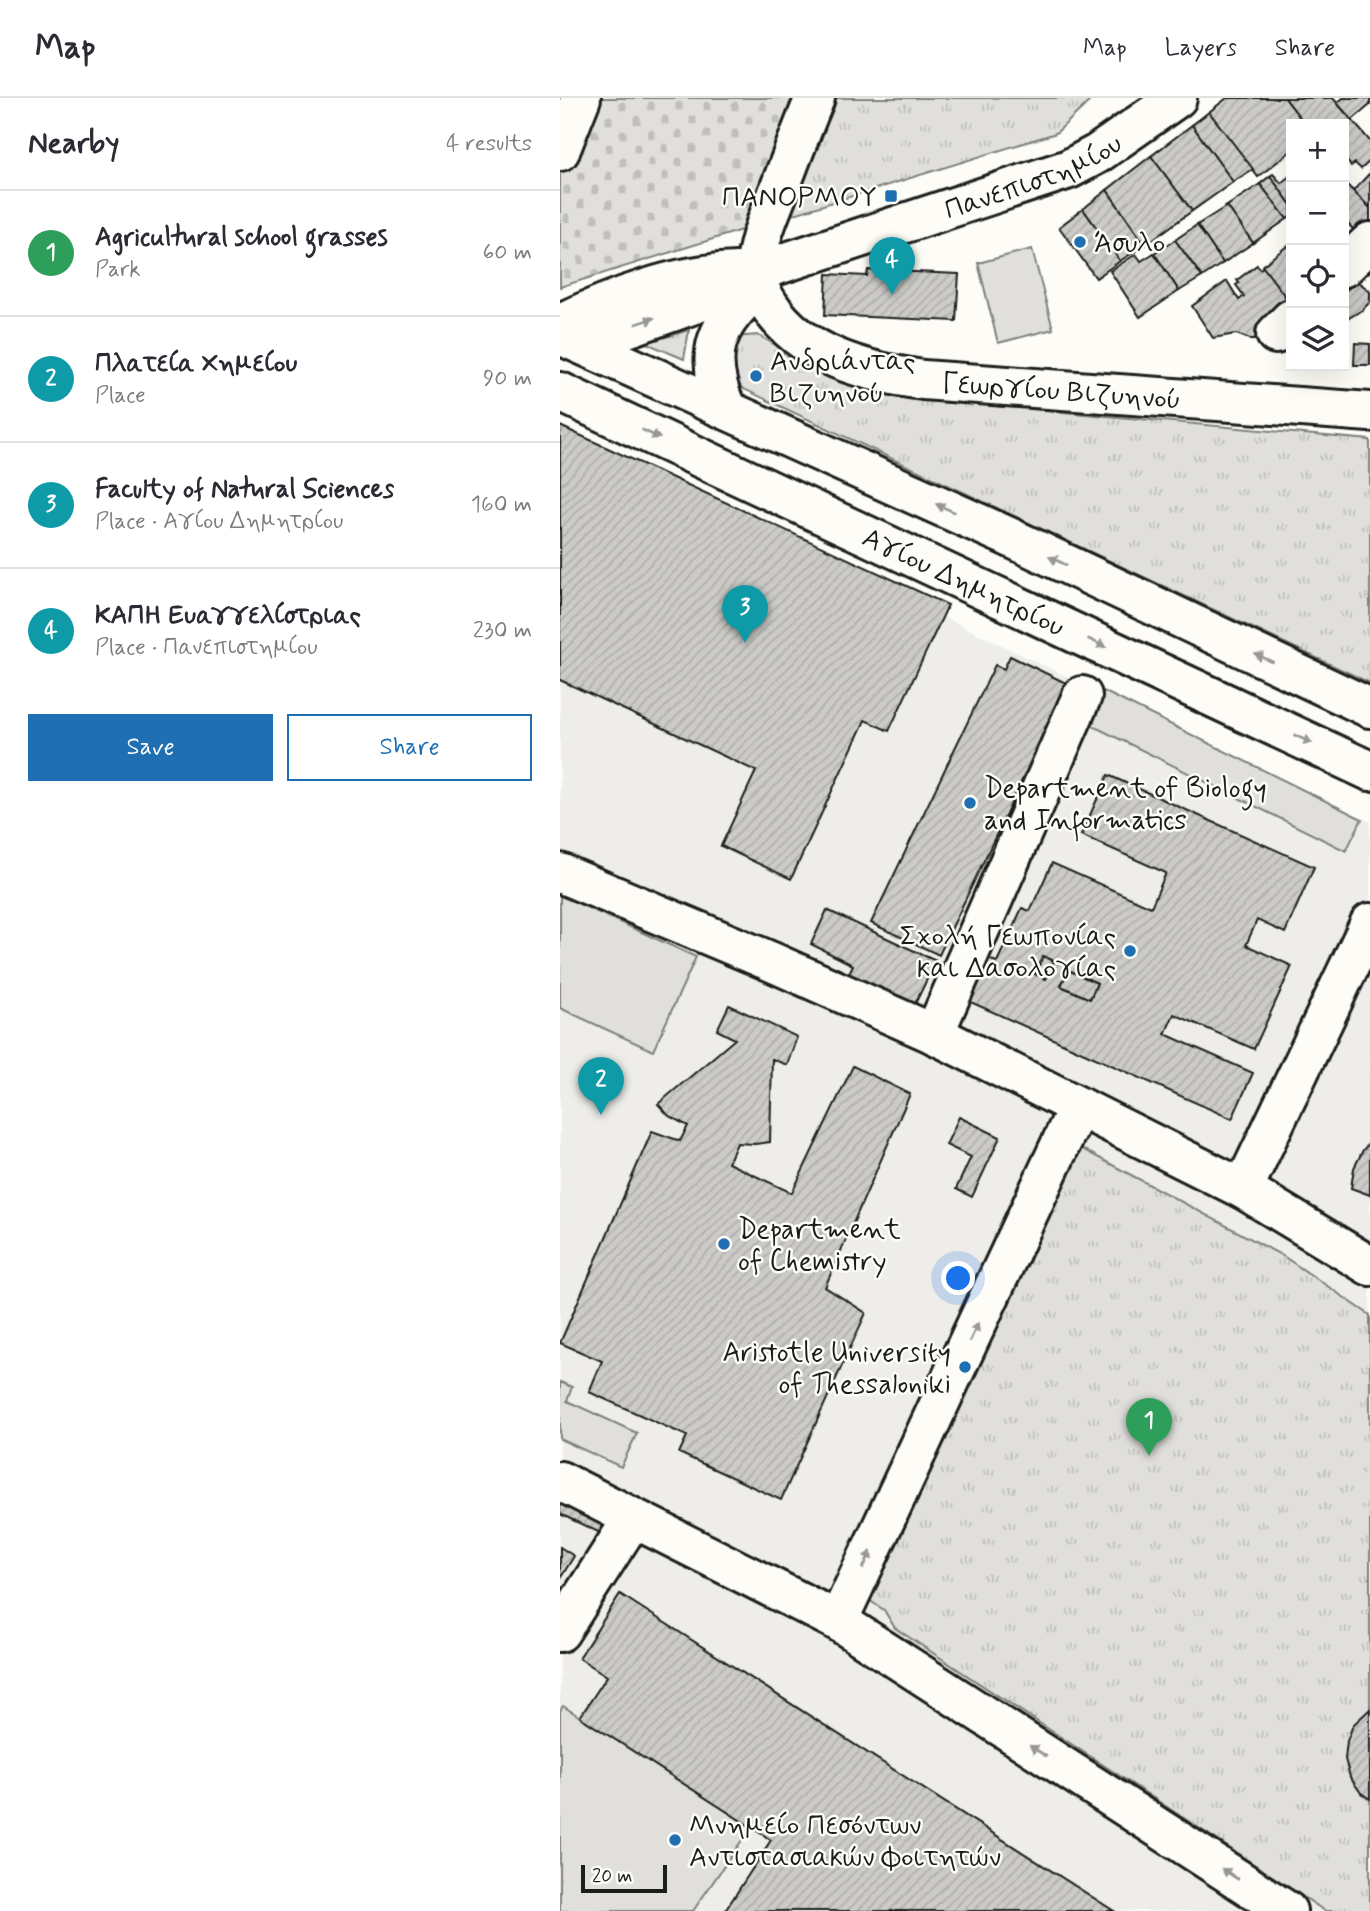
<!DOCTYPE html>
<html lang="en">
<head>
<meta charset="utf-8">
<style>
	body { margin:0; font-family:Mynerve,sans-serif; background:#f7f7f7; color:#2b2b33 }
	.controls { position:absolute; right:21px; top:21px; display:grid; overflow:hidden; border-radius:0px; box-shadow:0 7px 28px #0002 }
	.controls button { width:63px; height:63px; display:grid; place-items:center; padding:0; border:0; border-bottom:2px solid #e1e1e2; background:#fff; color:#2b2b33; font:35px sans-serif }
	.scale { position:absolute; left:21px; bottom:18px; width:86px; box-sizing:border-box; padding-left:7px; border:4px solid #1c1c1c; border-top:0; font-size:19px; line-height:24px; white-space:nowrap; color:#1c1c1c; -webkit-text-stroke:5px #fdfcf7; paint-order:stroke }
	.you { position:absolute; left:399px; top:1181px; width:24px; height:24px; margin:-18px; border:5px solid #fff; border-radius:50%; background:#1a73e8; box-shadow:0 0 0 10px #1a73e833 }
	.badge { display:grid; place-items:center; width:46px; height:46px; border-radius:50%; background:#1f6fb2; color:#fff; font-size:23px; font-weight:700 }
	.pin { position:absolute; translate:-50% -58px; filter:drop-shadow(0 2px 4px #0008) }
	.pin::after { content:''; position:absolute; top:37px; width:24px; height:21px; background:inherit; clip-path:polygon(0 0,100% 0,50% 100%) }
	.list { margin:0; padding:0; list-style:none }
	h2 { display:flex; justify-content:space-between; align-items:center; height:91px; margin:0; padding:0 28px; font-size:30px }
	h2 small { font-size:23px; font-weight:400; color:#7c7c81 }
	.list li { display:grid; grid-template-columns:46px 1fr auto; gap:21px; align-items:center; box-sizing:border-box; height:126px; padding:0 28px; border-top:2px solid #e1e1e2 }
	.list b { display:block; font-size:26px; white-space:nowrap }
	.list p { margin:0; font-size:23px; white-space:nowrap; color:#7c7c81 }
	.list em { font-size:23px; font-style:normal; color:#7c7c81 }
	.actions { display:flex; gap:14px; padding:21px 28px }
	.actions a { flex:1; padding:16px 0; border:2px solid #1f6fb2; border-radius:0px; text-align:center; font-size:24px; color:#1f6fb2 }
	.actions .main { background:#1f6fb2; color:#fff }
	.icon { flex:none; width:38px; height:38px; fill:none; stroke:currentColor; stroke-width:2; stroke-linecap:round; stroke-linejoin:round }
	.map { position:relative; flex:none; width:810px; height:1813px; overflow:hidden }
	header { display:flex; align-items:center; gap:42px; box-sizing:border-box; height:98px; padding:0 35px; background:#fff; border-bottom:2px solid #e1e1e2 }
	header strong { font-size:33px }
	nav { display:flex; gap:38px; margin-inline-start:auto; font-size:24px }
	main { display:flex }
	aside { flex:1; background:#fff }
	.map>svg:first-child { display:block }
</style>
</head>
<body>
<header>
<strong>Map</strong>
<nav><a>Map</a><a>Layers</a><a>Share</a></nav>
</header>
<main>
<aside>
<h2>Nearby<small>4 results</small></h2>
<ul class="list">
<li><span class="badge" style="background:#2e9e5b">1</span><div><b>Agricultural school grasses</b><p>Park</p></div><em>60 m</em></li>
<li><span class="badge" style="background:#0f9aa8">2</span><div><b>Πλατεία Χημείου</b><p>Place</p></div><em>90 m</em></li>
<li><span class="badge" style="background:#0f9aa8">3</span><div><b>Faculty of Natural Sciences</b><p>Place · Αγίου Δημητρίου</p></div><em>160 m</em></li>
<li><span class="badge" style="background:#0f9aa8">4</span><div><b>ΚΑΠΗ Ευαγγελίστριας</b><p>Place · Πανεπιστημίου</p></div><em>230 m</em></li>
</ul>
<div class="actions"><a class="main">Save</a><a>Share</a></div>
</aside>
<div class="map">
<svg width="810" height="1813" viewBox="0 0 810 1813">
	<defs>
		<pattern id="cemetery-stones" width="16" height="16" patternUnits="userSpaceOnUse" patternTransform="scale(1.75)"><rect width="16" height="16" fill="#e0dfdb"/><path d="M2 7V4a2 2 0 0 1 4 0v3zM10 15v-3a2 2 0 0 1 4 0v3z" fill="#c0bfbb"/></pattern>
		<pattern id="park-tufts" width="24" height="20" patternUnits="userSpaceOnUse" patternTransform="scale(1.75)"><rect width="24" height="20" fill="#e0dfdb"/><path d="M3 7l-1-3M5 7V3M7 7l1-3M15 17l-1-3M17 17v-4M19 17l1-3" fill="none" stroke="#c0bfbb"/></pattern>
		<pattern id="building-hatch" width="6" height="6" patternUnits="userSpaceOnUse" patternTransform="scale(1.75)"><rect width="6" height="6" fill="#cccbc8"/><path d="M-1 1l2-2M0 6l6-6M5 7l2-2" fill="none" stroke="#afaeab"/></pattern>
	</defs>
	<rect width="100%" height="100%" fill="#fdfcf7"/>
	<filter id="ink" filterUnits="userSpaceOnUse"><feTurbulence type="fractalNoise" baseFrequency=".0143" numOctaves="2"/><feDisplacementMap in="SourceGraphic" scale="14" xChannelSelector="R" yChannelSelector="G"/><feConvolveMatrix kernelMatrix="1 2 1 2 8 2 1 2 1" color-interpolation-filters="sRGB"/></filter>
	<g filter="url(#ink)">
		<path fill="#eeede9" d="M0,335L810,724V1813H0Z"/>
		<g fill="#e0dfdb" stroke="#7e7e7c" stroke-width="2">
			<path d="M472,151L493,231L438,245L418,165Z"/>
			<path d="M541,592L802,721L786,753L525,624Z"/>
			<path d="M0,797L136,859L93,953L0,910Z"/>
			<path d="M0,1284L12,1289L7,1303L77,1335L61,1369L0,1341Z"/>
			<path d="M3,1608L191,1729L133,1813H0V1613Z"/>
		</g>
		<path fill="url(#cemetery-stones)" stroke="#7e7e7c" stroke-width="2" d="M0,0H533L207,124L0,189Z"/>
		<g fill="url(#park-tufts)" stroke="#7e7e7c" stroke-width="2">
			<path d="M265,0H533L496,35L215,122Z"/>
			<path d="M129,232L124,261L86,245Z"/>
			<path d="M198,237L279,283L360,301L810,342V585L171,285L174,239Z"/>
			<path d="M511,1045L723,1158L810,1217V1813H765L335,1530L324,1512L304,1499Z"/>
		</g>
		<g fill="url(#building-hatch)" stroke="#1c1c1c" stroke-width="2" fill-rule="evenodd">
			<path d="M667,0H725L745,26H731V53L698,79L649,14Z"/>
			<path d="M725,0H773L792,22L784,29V26H745Z"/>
			<path d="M783,0H810V7L792,22L777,5Z"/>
			<path d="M649,14L693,71L673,84L632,27Z"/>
			<path d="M792,22L810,43V63L801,71L795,65L791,68L784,60V29Z"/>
			<path d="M632,27L673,84L632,113L591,58Z"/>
			<path d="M591,58L632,113L585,147L547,92Z"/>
			<path d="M713,76L721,85L731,77V107L710,78Z"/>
			<path d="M809,76L810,77V110L793,93Z"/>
			<path d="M710,78L731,107V118L727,121L700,86Z"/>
			<path d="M785,85L810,110V131L801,139L784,122Z"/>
			<path d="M700,86L727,121L693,145L667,108Z"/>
			<path d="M547,92L585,147L560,163L523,111Z"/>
			<path d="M667,108L693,145L663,165L637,127Z"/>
			<path d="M523,111L560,163L536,180L499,129Z"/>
			<path d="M637,127L663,165L642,179L615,142Z"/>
			<path d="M615,142L642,179L619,193L594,155Z"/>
			<path d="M727,148L731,152L730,205L702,168Z"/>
			<path d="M594,155L619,193L580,219L550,173L576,156L581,163Z"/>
			<path d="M697,167L700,171L703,169L730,205L702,238L697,241H690L676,236L653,240L632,208L667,183L679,202L684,198L676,187L679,185L677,182Z"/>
			<path d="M308,172L399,176L396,223L265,217L267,176L307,178Z"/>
			<path d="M797,183L810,193V204L802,212L784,223V194Z"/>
			<path d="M795,245L810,246V267H794Z"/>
			<path d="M0,328L388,507L329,633L305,622L231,781L161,748L196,673L0,582Z"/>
			<path d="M450,558L508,586L379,857L311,825L435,567L444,571Z"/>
			<path d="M548,677L754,769L725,835L697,822L686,847L732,868L694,951L614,916L605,936L693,975L672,1021L406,902L425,860L437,864L462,810L470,813L492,765L591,809L606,775L521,737ZM483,858L494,863L486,881L475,876ZM508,872L537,885L530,901L501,888Z"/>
			<path d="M267,812L376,863L354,908L288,877L293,867L251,846Z"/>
			<path d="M483,858L494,863L486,881L475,876Z"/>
			<path d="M508,872L537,885L530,901L501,888Z"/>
			<path d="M169,907L237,939L227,967L212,961L210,1044L195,1046L177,1045L168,1065L232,1095L293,968L350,996L265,1189L306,1215L221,1402L119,1355L127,1338L29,1294L42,1263L0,1245L92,1033L120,1043L128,1028L109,1018L98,1006L175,941L157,932Z"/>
			<path d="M399,1019L440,1039L412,1099L396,1091L411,1059L386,1047Z"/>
			<path d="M810,1044V1097L791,1090L794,1070L803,1052Z"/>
			<path d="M0,1389L63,1417L49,1439L0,1416Z"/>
			<path d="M0,1449L14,1458L0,1481Z"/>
			<path d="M60,1496L554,1813H165L211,1742L20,1619L47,1578L19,1560Z"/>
			<path d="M810,1611V1701L801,1695L790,1679L785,1661L787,1643L793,1627Z"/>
		</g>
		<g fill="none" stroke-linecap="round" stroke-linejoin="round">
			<g stroke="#1c1c1c" stroke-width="44">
				<g id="minor">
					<path id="s1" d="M255,0C242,31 230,63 218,95C209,118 196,147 196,172C196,185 202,197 209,207C242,258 306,274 363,282L810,314"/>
					<path d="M0,53L21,0"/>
					<path d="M784,169L810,144"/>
					<path d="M0,225C54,200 116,176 176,174"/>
					<path d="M716,236L731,221"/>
					<path id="s2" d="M21,246L151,200L171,190L196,174L509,71L537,56L617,0"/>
					<path d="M166,310C142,256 156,225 199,189"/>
					<path d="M0,775L212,864L374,936L683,1091L810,1168"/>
					<path d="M374,936L522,598"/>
					<path d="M683,1091L810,825"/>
					<path d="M0,1383L278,1523L727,1813"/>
					<path d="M278,1523L518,1009"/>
					<path d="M0,1534L73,1420"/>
				</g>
			</g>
			<g stroke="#1c1c1c" stroke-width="44">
				<g id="major">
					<path d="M0,237L447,438L810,610"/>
					<path id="s3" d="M0,294L810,673"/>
				</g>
			</g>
			<use href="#minor" stroke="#fdfcf7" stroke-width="38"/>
			<use href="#major" stroke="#fdfcf7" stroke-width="38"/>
		</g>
		<defs><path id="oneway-solid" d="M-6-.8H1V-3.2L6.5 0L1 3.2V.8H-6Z" transform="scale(1.75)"/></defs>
		<g fill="#989794">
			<use href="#oneway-solid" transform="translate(85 223) rotate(-19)"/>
			<use href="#oneway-solid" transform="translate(91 336) rotate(25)"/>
			<use href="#oneway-solid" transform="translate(385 410) rotate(-156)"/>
			<use href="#oneway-solid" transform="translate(498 463) rotate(-155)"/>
			<use href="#oneway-solid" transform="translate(537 545) rotate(25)"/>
			<use href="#oneway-solid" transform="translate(704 560) rotate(-155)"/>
			<use href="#oneway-solid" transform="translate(743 641) rotate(25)"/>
			<use href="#oneway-solid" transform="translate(414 1234) rotate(-65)"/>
			<use href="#oneway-solid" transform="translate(307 1462) rotate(-65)"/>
			<use href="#oneway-solid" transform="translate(478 1653) rotate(-147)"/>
			<use href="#oneway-solid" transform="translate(670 1776) rotate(-147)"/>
		</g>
	</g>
	<g fill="#1f6fb2" stroke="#fdfcf7" stroke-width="2.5">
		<rect x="324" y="91" width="14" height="14" rx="3.5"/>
		<circle cx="520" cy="144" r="7"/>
		<circle cx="196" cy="278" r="7"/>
		<circle cx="410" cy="705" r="7"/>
		<circle cx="570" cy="853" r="7"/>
		<circle cx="164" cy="1146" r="7"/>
		<circle cx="405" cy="1269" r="7"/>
		<circle cx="115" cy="1742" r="7"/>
	</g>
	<g text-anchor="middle" stroke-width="5" stroke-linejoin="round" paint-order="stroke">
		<g font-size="28" fill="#1c1c1c" stroke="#fdfcf7">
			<text dy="10" stroke="none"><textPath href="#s2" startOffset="483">Πανεπιστημίου</textPath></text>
			<text dy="10" stroke="none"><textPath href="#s1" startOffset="536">Γεωργίου Βιζυηνού</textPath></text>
			<text dy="10" stroke="none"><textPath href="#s3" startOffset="446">Αγίου Δημητρίου</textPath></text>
		</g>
		<g font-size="28" fill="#1c1c1c" stroke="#fdfcf7" text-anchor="start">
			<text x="317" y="108" text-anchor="end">ΠΑΝΟΡΜΟΥ</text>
			<text x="534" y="154">Άσυλο</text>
			<text x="210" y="272">Ανδριάντας<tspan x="210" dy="32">Βιζυηνού</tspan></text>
			<text x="424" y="699">Department of Biology<tspan x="424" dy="32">and Informatics</tspan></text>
			<text x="556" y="847" text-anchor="end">Σχολή Γεωπονίας<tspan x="556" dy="32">και Δασολογίας</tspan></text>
			<text x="178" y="1140">Department<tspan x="178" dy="32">of Chemistry</tspan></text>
			<text x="391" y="1263" text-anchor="end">Aristotle University<tspan x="391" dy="32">of Thessaloniki</tspan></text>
			<text x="129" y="1736">Μνημείο Πεσόντων<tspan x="129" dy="32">Αντιστασιακών Φοιτητών</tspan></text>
		</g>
	</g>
</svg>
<div class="controls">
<button>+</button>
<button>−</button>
<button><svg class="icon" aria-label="locate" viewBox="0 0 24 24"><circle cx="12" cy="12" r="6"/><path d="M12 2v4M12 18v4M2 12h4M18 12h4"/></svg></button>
<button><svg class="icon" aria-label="layers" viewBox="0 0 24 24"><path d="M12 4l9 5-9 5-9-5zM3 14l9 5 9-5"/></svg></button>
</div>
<div class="scale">20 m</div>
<div class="you"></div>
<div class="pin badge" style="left:589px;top:1358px;background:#2e9e5b">1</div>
<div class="pin badge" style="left:41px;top:1017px;background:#0f9aa8">2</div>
<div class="pin badge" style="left:185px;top:545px;background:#0f9aa8">3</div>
<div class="pin badge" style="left:332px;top:197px;background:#0f9aa8">4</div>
</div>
</main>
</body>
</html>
